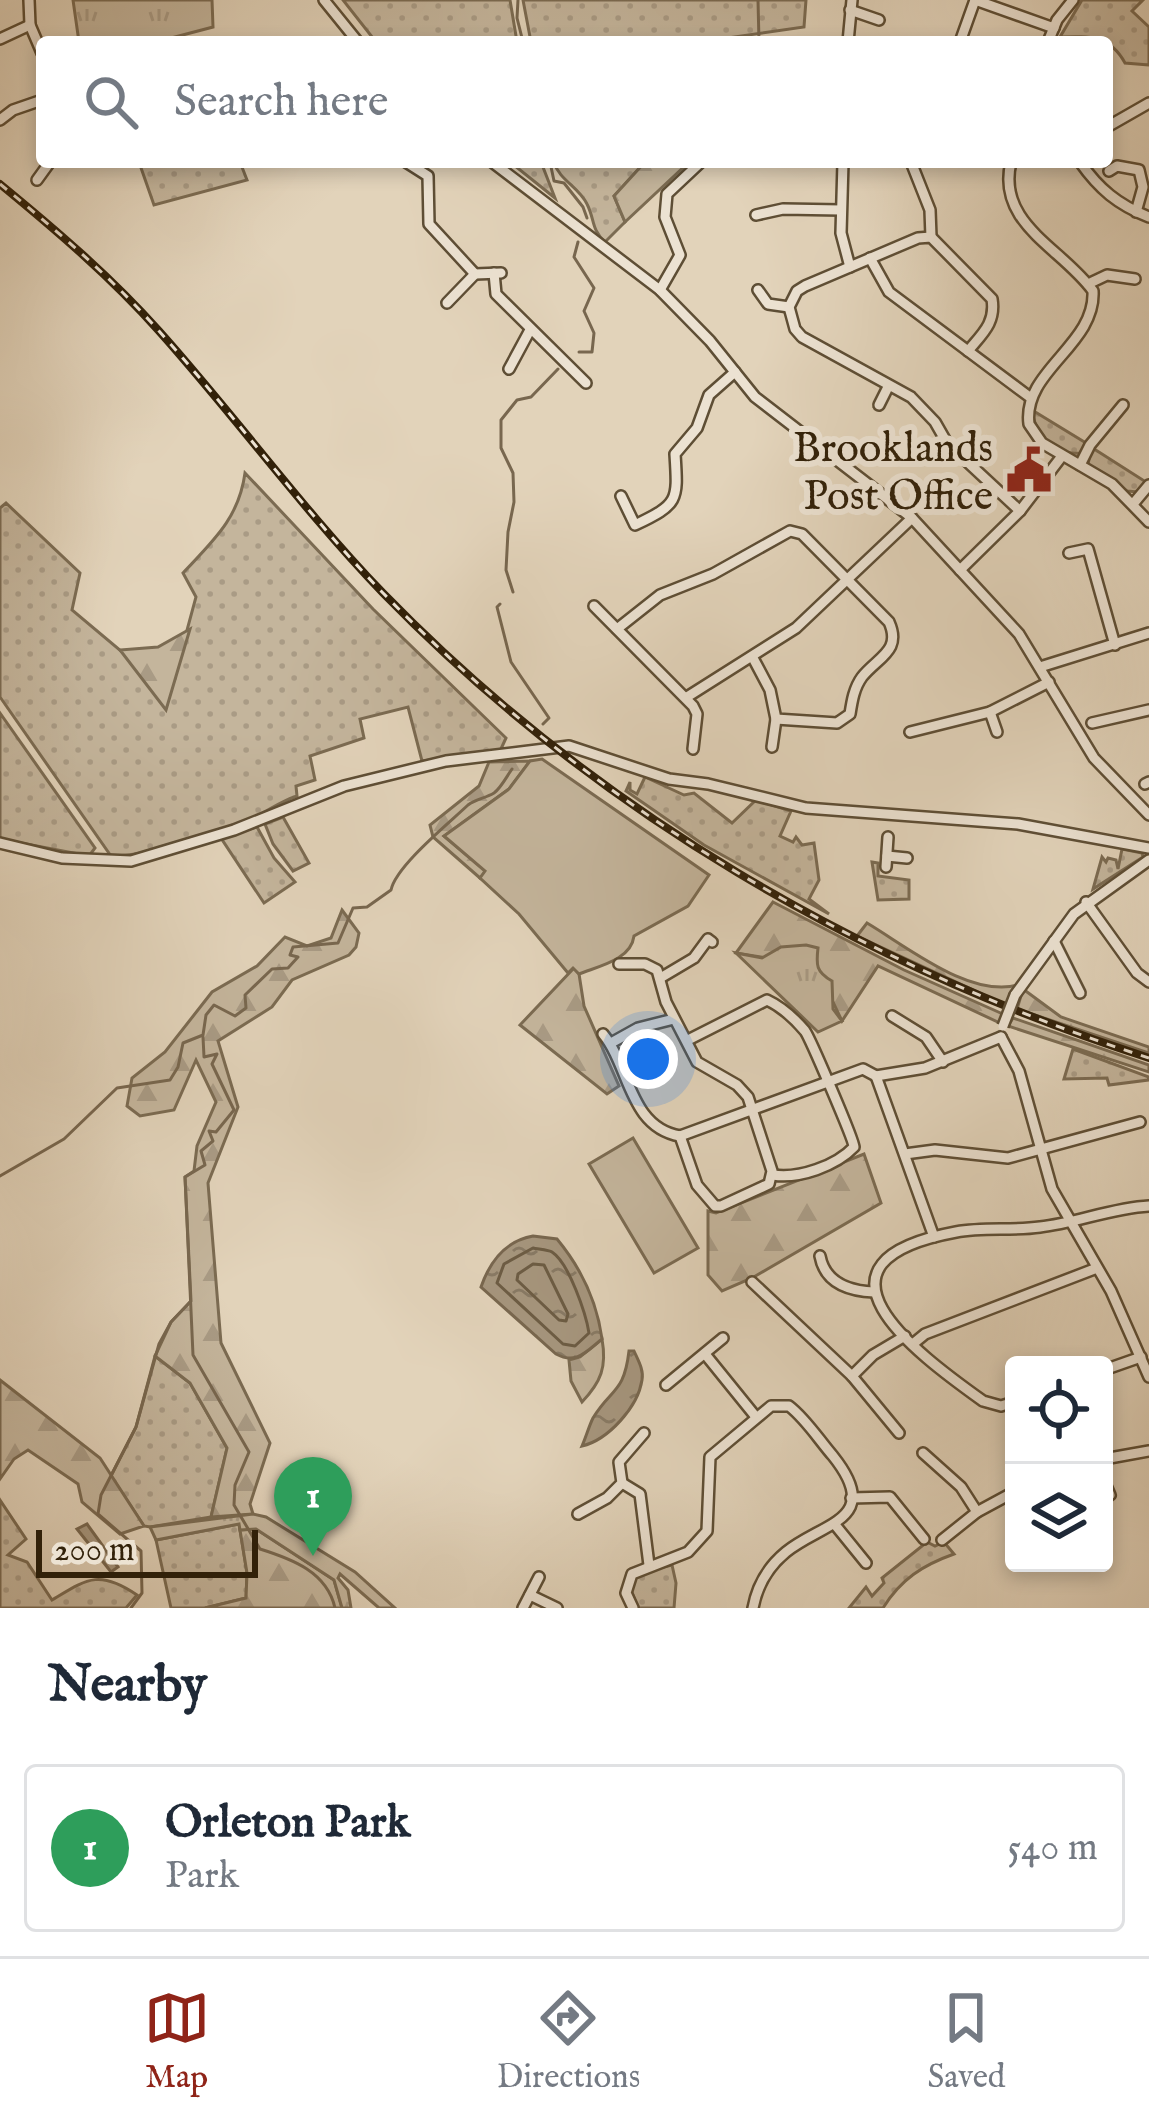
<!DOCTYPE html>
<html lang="en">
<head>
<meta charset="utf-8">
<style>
	body { margin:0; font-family:"IM FELL English",serif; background:#f2f2f3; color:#1f2937 }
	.controls { position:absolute; right:36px; bottom:36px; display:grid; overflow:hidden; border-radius:12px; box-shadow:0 6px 18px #0003 }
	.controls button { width:108px; height:108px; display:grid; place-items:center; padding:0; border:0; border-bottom:3px solid #e0e1e3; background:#fff; color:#1f2937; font:60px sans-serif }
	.scale { position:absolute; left:36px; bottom:30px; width:222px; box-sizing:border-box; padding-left:12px; border:6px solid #322109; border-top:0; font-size:33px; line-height:42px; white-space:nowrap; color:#322109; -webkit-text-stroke:9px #ece2d2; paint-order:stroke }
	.you { position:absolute; left:648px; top:1059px; width:42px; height:42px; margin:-30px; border:9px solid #fff; border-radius:50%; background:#1a73e8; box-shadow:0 0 0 18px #1a73e833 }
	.badge { display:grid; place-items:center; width:78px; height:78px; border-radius:50%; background:#8f2418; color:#fff; font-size:39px; font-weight:700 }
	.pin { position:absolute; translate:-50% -99px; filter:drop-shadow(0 3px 6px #0008) }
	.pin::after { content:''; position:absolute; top:63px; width:42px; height:36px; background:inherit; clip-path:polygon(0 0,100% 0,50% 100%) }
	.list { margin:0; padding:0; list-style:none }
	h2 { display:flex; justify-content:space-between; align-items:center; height:156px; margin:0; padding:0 48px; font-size:51px }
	h2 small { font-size:39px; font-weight:400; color:#747a83 }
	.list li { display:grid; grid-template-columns:78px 1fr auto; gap:36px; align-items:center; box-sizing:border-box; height:168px; margin:0 24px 24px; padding:0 24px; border:3px solid #e0e1e3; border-radius:12px }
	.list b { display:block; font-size:45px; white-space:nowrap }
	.list p { margin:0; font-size:39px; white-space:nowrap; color:#747a83 }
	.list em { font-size:39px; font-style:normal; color:#747a83 }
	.icon { flex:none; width:66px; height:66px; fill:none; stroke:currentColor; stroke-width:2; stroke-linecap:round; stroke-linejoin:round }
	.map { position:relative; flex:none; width:1149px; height:1608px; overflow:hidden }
	.search { position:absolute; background:#fff; box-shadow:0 6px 18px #0003; left:36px; right:36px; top:36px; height:132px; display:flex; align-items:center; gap:30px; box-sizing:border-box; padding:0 42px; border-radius:12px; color:#747a83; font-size:45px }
	.sheet { height:348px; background:#fff }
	nav { display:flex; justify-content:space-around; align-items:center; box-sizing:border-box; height:168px; border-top:3px solid #e0e1e3; background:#fff; font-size:33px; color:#747a83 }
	nav a { display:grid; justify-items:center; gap:6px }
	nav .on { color:#8f2418 }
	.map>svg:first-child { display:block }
</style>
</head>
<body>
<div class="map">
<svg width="1149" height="1608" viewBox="0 0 1149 1608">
	<defs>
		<pattern id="grass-dots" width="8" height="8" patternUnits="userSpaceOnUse" patternTransform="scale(3)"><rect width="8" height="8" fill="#c4b59c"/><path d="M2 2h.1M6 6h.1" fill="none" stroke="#a99b85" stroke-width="1.8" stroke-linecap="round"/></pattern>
		<pattern id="forest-firs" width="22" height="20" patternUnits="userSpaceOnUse" patternTransform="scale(3)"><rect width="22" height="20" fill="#c4b59c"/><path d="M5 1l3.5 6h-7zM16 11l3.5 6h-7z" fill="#a99b85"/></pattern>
		<pattern id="park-tufts" width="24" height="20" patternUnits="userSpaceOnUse" patternTransform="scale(3)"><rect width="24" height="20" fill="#c4b59c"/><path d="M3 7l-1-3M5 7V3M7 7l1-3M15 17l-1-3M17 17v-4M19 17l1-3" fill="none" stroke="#a99b85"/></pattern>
		<pattern id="water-ripples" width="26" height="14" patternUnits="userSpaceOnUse" patternTransform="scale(3)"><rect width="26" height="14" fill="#a6967e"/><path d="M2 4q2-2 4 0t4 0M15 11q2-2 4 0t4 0" fill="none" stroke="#887a65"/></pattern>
	</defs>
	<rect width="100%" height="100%" fill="#e2d3ba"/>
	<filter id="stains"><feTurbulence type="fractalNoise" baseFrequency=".00167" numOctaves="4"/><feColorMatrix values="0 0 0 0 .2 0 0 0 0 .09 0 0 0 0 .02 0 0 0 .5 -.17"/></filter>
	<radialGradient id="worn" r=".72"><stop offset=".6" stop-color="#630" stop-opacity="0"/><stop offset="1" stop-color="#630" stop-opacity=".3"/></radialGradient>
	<g fill="url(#grass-dots)" stroke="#7b6b52" stroke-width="3">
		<path d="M343,0H510L517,42H376Z"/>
		<path d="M523,0H806L804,27L700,42H531Z"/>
		<path d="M1082,0H1143L1132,11L1149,27V65L1125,63C1110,35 1089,36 1060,37Z"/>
		<path d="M150,162H240L247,180L154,205L140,165Z"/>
		<path d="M510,162H541L555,198Z"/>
		<path d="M554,162H645L614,196L625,222L605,242C591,229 595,220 587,204C579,187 559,180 554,162Z"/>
		<path d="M1032,410L1086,443L1080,453C1053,456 1035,435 1032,410Z"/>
		<path d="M1091,447L1146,482L1138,492L1127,491L1088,465Z"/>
		<path d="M245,473L373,609L506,738L500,751L422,761L408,707L360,719L364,738L310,756L315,780L296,786L297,796C281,801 268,811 253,818C216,833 150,856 111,856L0,697V508L6,503L80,573L72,610L127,656L166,708L196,597L183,573C213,541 239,518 245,473Z"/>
		<path d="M0,713L95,848L89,856L0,839Z"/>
		<path d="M645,777L684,795L694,793L732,823L756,800L791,811L780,836L793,842L796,837L802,845L814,843L819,880L809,899L829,914L704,845L626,791L630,782V790L637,794Z"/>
		<path d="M283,817L309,863L293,871L273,844L265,824Z"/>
		<path d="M257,827L274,858L295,882L264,903L221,838Z"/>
		<path d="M1122,849L1142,853L1143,857L1093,889L1102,857L1106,862L1108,858L1116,860L1118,869Z"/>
		<path d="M872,862L878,863V876L909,880V899L878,900Z"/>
		<path d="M1073,1049L1149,1077L1148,1080L1109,1085L1107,1078L1064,1079Z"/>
		<path d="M155,1356L190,1383L227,1448L211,1517L150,1527L144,1526L111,1476L136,1427Z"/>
		<path d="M0,1500L26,1539L8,1555L27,1562L52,1600C87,1579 99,1569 137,1595L126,1608H0Z"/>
		<path d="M239,1524L247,1573L246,1598L205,1608H171L156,1540Z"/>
		<path d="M927,1542L935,1546L944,1542L954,1554C923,1565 901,1579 883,1608H849L866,1587L872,1596L884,1583L882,1578Z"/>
		<path d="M672,1565L676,1583L674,1608H638L630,1587L638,1573Z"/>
	</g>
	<g fill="url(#forest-firs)" stroke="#7b6b52" stroke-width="3">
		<path d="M645,162H689L625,222L614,196Z"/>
		<path d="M190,629L166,710L120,650L158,647Z"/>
		<path d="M530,761L509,789L444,836L486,871L480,878L433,837L430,825L479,786L489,762Z"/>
		<path d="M773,902L904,970L1005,1015L1002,1024L878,966L842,1021L816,966L736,953Z"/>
		<path d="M342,910L359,933L356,947L349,955L292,980L272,1007L218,1041L238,1107L208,1183L221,1343L270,1443L250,1504L253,1514L211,1517L227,1448L190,1383L155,1356L171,1322L191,1301L185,1177L194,1171L197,1146L216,1102L196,1060L174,1110L140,1116L127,1106L132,1078L165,1052L212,992L257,966L285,937L307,946L331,938Z"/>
		<path d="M867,923C909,948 970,998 1018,985L1008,1006L857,936Z"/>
		<path d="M574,968L579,974L584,1006L619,1086L607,1094L520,1025Z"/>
		<path d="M1023,989L1061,1017L1149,1047V1053L1017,1009Z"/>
		<path d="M1013,1018L1149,1065V1072L1008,1026Z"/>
		<path d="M864,1154L881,1203L752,1278L722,1291L708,1275V1211L716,1213Z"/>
		<path d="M602,1339C607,1367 601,1382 582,1402L571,1381L569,1360L580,1357Z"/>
		<path d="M0,1380L100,1458L144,1526L120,1534L82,1502L78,1484L28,1450L14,1459L0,1479Z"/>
		<path d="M256,1529L334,1580L342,1608H205L246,1598L247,1573L240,1530Z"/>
	</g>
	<g fill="url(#park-tufts)" stroke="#7b6b52" stroke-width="3">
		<path d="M73,0H212L213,27L156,42H79Z"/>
		<path d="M806,945L818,948C816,965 816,972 832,981L833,1009L842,1021L818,1032L736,953L762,958L781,947Z"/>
		<path d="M253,1514L266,1517L355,1572L395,1608H379L340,1574L338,1578L348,1590L351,1608H342L334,1580L256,1529L240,1530L239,1524L156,1540L150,1527Z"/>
	</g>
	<g fill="#c4b59c" stroke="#7b6b52" stroke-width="3">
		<path d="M542,759L709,875L688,906L634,936C631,960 599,966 579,974L573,968L568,973L519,914L480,878L485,871L444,836L509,789L530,761Z"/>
		<path d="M633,1138L698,1248L654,1273L589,1164Z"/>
	</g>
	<g fill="url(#water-ripples)" stroke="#78674f" stroke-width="3">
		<path d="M533,1236L557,1239C581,1268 597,1302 602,1339C586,1352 576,1365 556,1354L481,1287C490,1261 505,1241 533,1236Z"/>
		<path d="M629,1351H634C638,1360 644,1370 642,1380C638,1407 608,1440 582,1446C586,1437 589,1426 593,1418C611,1388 624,1394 629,1351Z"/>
		<path d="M87,1524L118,1567L111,1572L77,1529Z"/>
	</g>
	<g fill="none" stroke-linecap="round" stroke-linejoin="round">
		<g stroke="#6c5c44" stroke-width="3">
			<path d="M533,1248C537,1249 549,1250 552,1252C569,1263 586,1314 589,1333L575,1346L563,1344L497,1283L504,1264Z"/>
			<path d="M533,1264L544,1265L568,1314L566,1321L559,1320L517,1280L518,1274Z"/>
		</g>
		<g stroke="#78674f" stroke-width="3">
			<path d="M518,0L517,18L523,42"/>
			<path d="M758,0L759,42"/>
			<path d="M550,162L554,181L564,183L583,207L587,218"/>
			<path d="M578,242L574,257L594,288L584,311L594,333L592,352H579"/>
			<path d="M513,592L506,570L508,532L514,502L513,473L501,448V420L517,400L531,397L558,369"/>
			<path d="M500,604L497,607L511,662L549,718L543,724"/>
			<path d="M203,1037L204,1057L217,1054L212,1064L234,1110L216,1132L209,1131L213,1141L201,1151L205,1165L185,1177L193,1355L249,1452L235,1485L234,1505L260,1549C292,1559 327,1572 335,1608"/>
			<path d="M0,1176L64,1139L117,1088L170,1080L178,1067L183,1043L203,1035L206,1015L214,1005L235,1016L246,1008L245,995L272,969L288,968L298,957L290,955L293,947L338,943L353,908L367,907L391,890C396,866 448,824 468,805C476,799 486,798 494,793C501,788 507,776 512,769"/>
			<path d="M131,1608L142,1593L141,1551L98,1514L101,1495L136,1427L159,1344L171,1322L190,1302"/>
		</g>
		<g stroke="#5e4e35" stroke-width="14">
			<g id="minor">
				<path d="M29,0L30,25L42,53"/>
				<path d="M324,0L358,42"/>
				<path d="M975,0L1054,28"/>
				<path d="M850,10L879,20"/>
				<path d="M0,39L30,25"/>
				<path d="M848,42L852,0"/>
				<path d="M960,42L975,0"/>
				<path d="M1048,42L1057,20L1073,0"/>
				<path d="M0,120L13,110L42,100"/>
				<path d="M1107,127L1149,103"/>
				<path d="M406,162L428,176L429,224L475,274L501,273"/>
				<path d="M492,162L660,290L710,341L755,397L912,518L1019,634L1094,758L1149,815"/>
				<path d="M843,162L841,233L850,267"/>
				<path d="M911,162L930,210L931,237"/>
				<path d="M1011,162C996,224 1062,248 1093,291C1096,345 1022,371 1029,424L1042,443L1112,484L1149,522"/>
				<path d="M1080,162C1099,189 1118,205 1149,217"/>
				<path d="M1109,171L1117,166L1139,170L1143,187L1136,212"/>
				<path d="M37,180L50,162"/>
				<path d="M756,215L783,209L841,210"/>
				<path d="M870,258L889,292L1031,398"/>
				<path d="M494,273L496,294L586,383"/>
				<path d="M1088,284L1107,275L1135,279"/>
				<path d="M660,290L680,255L665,217L667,194L701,162"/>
				<path d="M758,290L768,304L789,307"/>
				<path d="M447,303L475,274"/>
				<path d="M968,351C982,334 996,323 992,299L931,237L918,238L805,286L797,291L789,307L795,329L802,337L911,397L935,422L947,443L1020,511"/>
				<path d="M509,369L530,330"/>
				<path d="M879,405L888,387"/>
				<path d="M1080,465L1090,445L1123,405"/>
				<path d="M621,496L635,525C679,504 678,501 675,454L697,428L709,395L735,372"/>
				<path d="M1133,504L1149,485"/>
				<path d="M1069,553L1088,549L1115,645"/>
				<path d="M960,570L1020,511L1062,456"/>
				<path d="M594,606L693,706L697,714L693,749"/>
				<path d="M617,629L660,595L713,574L790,531L802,534L889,622C902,651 878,657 862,677C854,688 852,701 850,714L837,723L776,719L770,690L753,658"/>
				<path d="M1040,667L1149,633"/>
				<path d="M687,697L796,628L912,518"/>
				<path d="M990,712L997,732"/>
				<path d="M1092,723L1149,710"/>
				<path d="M910,732L990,712L1049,682"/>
				<path d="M772,747L776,719"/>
				<path d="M1145,784L1149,782"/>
				<path d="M0,843L62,858L131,861L234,830L344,786L446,761L569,746L669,779L708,784L806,808L1018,824L1149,848"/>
				<path d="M887,856L907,858"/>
				<path d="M886,867L888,837"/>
				<path d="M1086,902L1137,973L1149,982"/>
				<path d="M1054,941L1080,993"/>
				<path d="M619,964H645L657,970L666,1002L697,1062L737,1085L748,1097L772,1171L769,1184L721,1206H715L697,1185L680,1136"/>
				<path d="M662,977L694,958L708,939L712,942"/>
				<path d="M1015,995L1074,914L1149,860"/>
				<path d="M892,1016L926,1037L943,1062"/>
				<path d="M603,1034C630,1067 629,1127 680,1136"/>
				<path d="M1001,1037L1019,1071L1052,1189L1111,1291L1149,1377"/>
				<path d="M688,1040L767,1000C782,1007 794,1018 805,1031C810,1038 854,1140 854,1147C836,1166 799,1179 773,1175"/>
				<path d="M611,1043L638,1028L674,1019"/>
				<path d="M876,1076L934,1237"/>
				<path d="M876,1076L925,1068L1001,1037"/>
				<path d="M680,1136L863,1069L876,1076"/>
				<path d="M905,1154L935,1150L1008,1158L1140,1122"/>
				<path d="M820,1256C825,1283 849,1291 874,1292"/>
				<path d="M752,1282L852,1376L899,1433"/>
				<path d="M914,1343L925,1334L1097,1268"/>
				<path d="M705,1354L756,1417"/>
				<path d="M1104,1370L1141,1357"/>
				<path d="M852,1376L873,1355L905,1336"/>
				<path d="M666,1385L723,1338"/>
				<path d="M1014,1402L1001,1406L983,1401C913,1351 794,1262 956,1232C984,1227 1012,1231 1040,1227C1076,1223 1112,1208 1149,1206"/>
				<path d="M923,1453L961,1487L977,1512"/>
				<path d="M1104,1459L1149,1451"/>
				<path d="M1104,1481L1110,1495L1104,1499"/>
				<path d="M622,1483L640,1494L649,1565"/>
				<path d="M851,1498L890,1497L924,1539"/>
				<path d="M578,1514L607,1498L622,1483L619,1462L644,1433"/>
				<path d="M836,1526L866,1563"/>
				<path d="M942,1540L977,1512L1014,1492"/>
				<path d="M530,1595L557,1608"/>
				<path d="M523,1608L539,1577"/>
				<path d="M633,1608L626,1593L632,1574L688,1552L707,1531L710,1457L771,1406H789C806,1419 819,1440 833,1456C884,1520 823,1522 786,1552C769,1566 757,1586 753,1608"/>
			</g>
		</g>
		<use href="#minor" stroke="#ece2d2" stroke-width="9"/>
		<g stroke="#322109" stroke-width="8">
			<path id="rail" d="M0,184C56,230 111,277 159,331C236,417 303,510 383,593C595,811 860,965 1149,1058"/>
		</g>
		<use href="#rail" stroke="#ece2d2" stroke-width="3" stroke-dasharray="9" stroke-linecap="butt"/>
		<g stroke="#5e4e35" stroke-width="14" stroke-linecap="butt">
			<path id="minor-bridge" d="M1003,1026L1015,995"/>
		</g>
		<use href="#minor-bridge" stroke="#ece2d2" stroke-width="9"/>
	</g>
	<defs>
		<g id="civic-bare" transform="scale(3.6)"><path d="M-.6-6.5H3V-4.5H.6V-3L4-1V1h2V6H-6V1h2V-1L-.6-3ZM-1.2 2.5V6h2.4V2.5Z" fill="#8f2418" stroke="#ece2d2" stroke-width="2.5" paint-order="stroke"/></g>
	</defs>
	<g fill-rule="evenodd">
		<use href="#civic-bare" x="1029" y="470"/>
	</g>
	<g text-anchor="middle" stroke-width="12" stroke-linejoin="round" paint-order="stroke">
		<g font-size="42" fill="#322109" stroke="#ece2d2" text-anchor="end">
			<text x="993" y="461">Brooklands<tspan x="993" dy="48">Post Office</tspan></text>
		</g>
	</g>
	<rect width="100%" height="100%" filter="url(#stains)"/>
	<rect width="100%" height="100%" fill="url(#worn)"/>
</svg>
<div class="controls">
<button><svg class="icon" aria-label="locate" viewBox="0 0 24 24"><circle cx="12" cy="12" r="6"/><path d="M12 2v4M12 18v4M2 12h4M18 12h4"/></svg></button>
<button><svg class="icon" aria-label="layers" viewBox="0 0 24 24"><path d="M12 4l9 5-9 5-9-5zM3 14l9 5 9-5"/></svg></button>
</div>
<div class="scale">200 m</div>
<div class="you"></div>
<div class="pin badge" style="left:313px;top:1556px;background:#2e9e5b">1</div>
<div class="search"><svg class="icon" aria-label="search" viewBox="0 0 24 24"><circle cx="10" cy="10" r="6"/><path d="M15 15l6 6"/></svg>Search here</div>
</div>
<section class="sheet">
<h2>Nearby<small></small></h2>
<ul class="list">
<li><span class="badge" style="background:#2e9e5b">1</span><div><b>Orleton Park</b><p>Park</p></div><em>540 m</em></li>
</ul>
</section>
<nav>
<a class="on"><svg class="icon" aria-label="map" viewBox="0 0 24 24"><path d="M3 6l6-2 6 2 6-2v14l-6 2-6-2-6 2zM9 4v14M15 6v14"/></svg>Map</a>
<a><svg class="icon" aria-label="directions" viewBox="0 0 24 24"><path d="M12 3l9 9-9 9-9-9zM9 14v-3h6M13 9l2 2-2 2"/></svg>Directions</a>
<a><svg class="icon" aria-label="saved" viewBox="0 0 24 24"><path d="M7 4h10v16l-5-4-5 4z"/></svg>Saved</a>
</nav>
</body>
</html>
